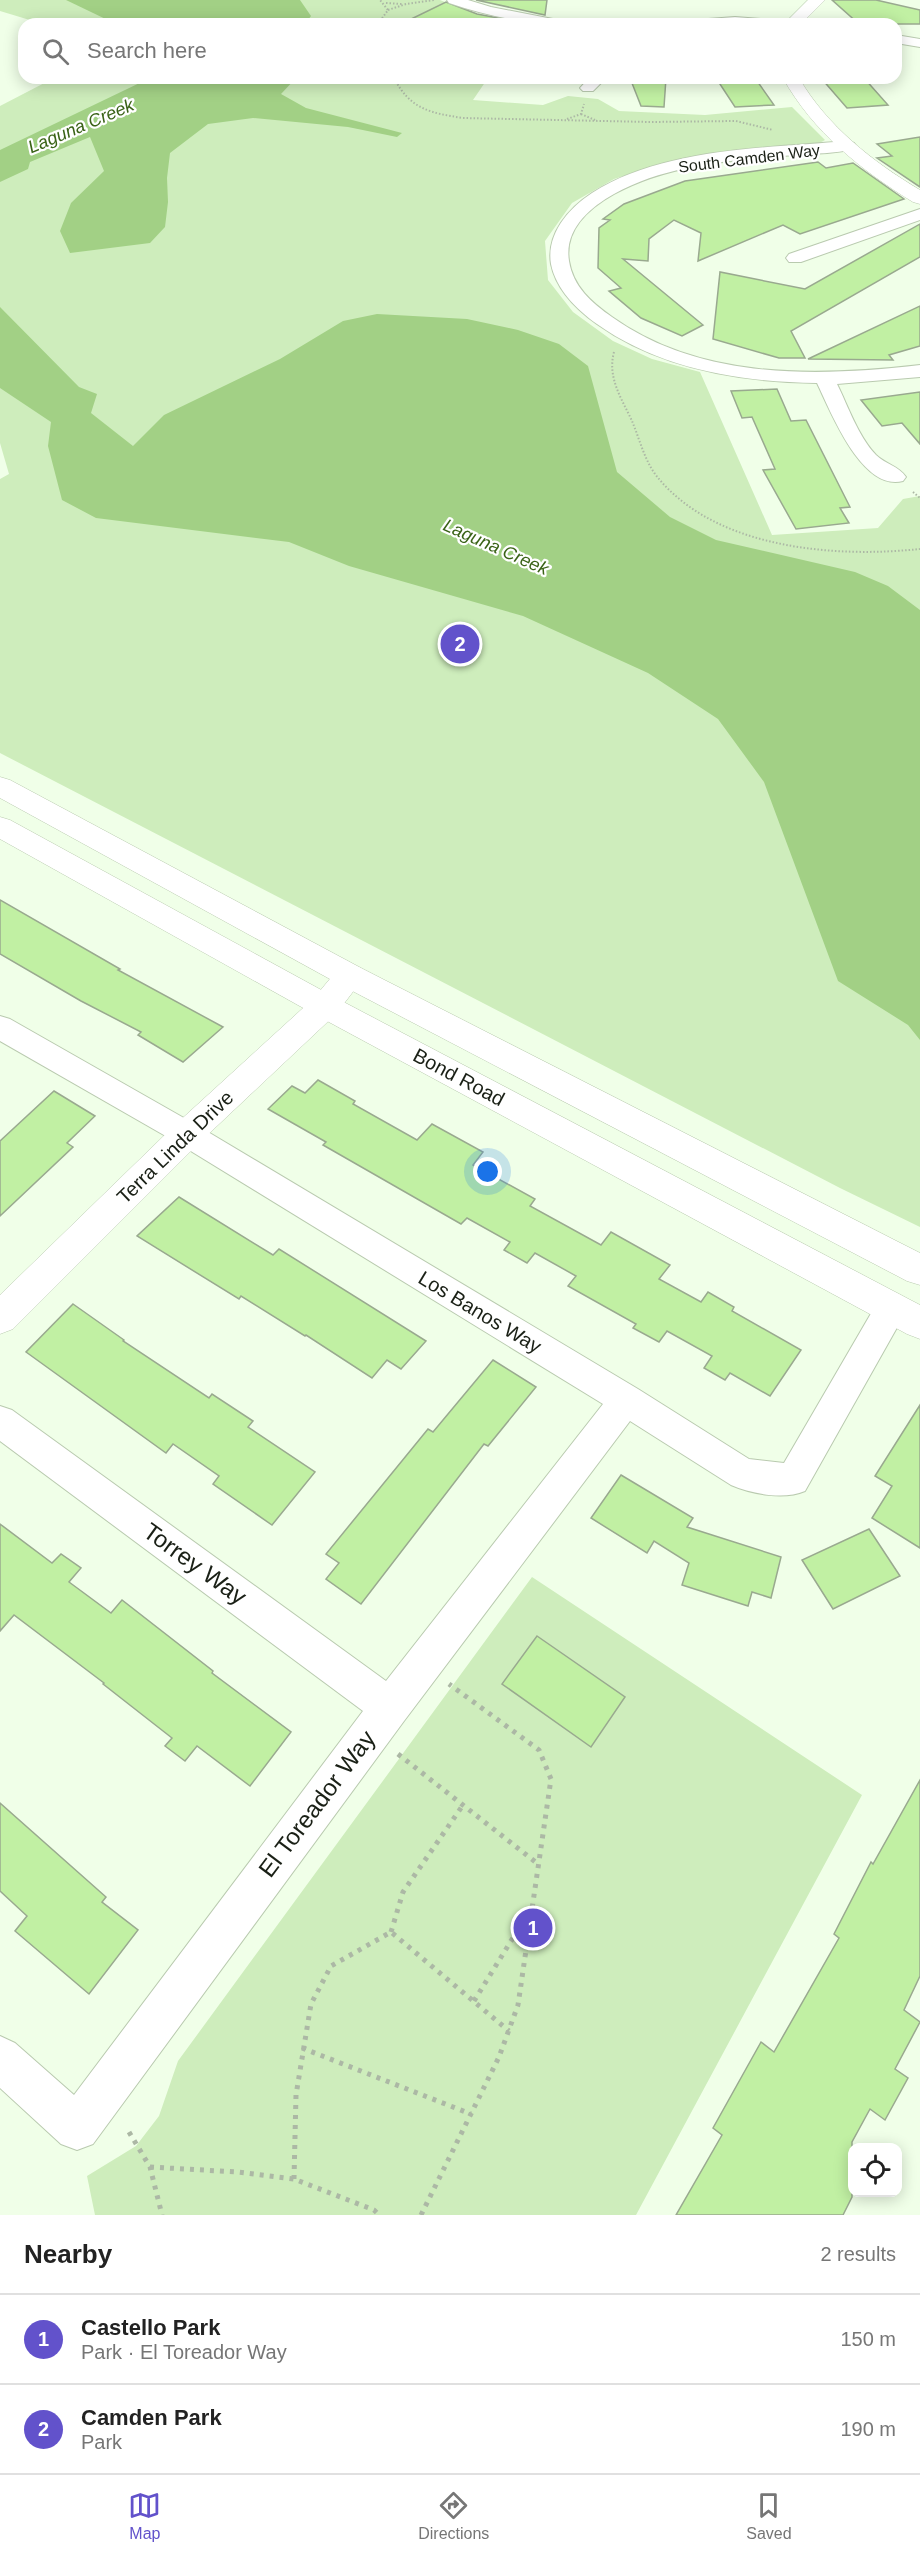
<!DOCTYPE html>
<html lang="en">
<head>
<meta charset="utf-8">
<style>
	body { margin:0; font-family:Helvetica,sans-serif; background:#f6f6f6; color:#222 }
	.controls { position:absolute; right:18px; bottom:18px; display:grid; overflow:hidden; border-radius:12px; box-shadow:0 3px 15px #0003 }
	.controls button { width:54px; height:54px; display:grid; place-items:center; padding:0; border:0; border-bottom:2px solid #e0e0e0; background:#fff; color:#222; font:30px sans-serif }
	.you { position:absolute; left:488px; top:1172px; width:21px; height:21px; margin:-15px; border:4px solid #fff; border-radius:50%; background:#1a73e8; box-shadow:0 0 0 9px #1a73e833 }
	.badge { display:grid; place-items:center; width:39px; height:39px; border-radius:50%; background:#6252cb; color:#fff; font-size:20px; font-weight:700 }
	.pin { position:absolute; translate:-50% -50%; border:3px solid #fff; box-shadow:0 2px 6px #0006 }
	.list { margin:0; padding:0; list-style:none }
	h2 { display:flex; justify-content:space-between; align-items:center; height:78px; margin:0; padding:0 24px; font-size:26px }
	h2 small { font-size:20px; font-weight:400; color:#767676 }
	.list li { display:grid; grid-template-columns:39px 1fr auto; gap:18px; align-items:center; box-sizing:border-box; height:90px; padding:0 24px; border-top:2px solid #e0e0e0 }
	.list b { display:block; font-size:22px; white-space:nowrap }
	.list p { margin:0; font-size:20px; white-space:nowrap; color:#767676 }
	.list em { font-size:20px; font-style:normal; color:#767676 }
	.icon { flex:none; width:33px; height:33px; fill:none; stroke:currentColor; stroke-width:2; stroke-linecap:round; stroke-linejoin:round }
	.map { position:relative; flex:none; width:920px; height:2215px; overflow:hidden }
	.search { position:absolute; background:#fff; box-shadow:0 3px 15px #0003; left:18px; right:18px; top:18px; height:66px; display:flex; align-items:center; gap:15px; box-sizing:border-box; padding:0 21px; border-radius:18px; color:#767676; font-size:22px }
	.sheet { height:258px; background:#fff }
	nav { display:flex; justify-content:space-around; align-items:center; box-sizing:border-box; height:84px; border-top:2px solid #e0e0e0; background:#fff; font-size:16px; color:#767676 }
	nav a { display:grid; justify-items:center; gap:3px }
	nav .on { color:#6252cb }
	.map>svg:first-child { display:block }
</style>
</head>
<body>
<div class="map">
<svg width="920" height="2215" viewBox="0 0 920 2215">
	<rect width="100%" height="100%" fill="#f0ffe8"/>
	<g fill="#ceedbc">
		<path d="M0,0H440L447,3L402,24H43L0,11Z"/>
		<path d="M54,78H488L473,100L543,105L568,96L598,99L619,111L705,115L792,107L825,140L814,146L725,152L664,163L614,179L572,203L545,241L548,280L573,312L613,341L652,359L700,372L772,535L878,528L903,499L920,496V1227L840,1188L0,753V479L9,474L0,443V106Z"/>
		<path d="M532,1577L862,1795L636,2215H95L87,2176L136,2146L159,2116L178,2061Z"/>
	</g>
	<g fill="#a2d085">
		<path d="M66,0H300L311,16L305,24H116Z"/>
		<path d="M150,78H296L281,94L306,108L402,133L397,137L348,127L253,118L208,124L170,153L167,178L168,202L165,227L150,243L70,253L60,231L71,203L104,171L90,137L30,162L28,169L0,182V150Z"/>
		<path d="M0,307L79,387L97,394L91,413L133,446L164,415L280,359L343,321L377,314L467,319L518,330L559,344L588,366L617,472L670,517L716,540L855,572L888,586L920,610V1040L908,1025L838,981L764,782L718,719L648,673L523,616L349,566L289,542L96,518L62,500L48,446L51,422L0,388Z"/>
	</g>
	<g fill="#c1f0a3" stroke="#99a98f" stroke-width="1.5">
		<path d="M476,0H547L545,15Z"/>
		<path d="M832,0H876L920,10V24H859Z"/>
		<path d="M446,2L477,14L529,24H401Z"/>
		<path d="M630,78H666L664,107L641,106Z"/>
		<path d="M716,78H755L774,105L735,107Z"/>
		<path d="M821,78H864L888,105L847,108Z"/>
		<path d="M920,137V187L877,158L892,156L877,144Z"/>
		<path d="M818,162L826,168L853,163L904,199L800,234L783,225L698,261L701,233L674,220L649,239L648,261L623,259L703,325L682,336L641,318L609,291L621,288L598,268L599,228L610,220L603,219L624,204L685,181Z"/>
		<path d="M920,224V257L791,331L805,358H779L713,339L720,272L805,289Z"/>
		<path d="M920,306V346L889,355L893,360L808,359Z"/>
		<path d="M777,389L791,421L806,420L850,507L840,508L849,523L796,529L763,470L775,469L752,417L742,418L731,391Z"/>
		<path d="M920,392V444L902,423L882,426L861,400Z"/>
		<path d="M0,900L120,969L118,970L223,1027L183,1062L138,1035L141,1032L81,1001L0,954Z"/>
		<path d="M318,1080L355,1101L353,1104L417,1140L432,1124L483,1152L473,1165L535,1199L530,1206L601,1245L611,1232L670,1265L659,1279L701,1302L708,1292L734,1307L732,1311L801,1350L770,1396L730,1373L725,1380L704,1368L712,1356L667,1331L659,1342L633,1328L636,1324L568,1286L576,1276L535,1253L527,1263L504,1250L510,1242L467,1218L461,1224L323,1145L326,1142L268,1109L292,1086L305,1093Z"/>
		<path d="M54,1091L95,1116L67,1143L73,1147L0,1216V1141Z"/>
		<path d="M179,1197L273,1255L279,1249L426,1341L401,1369L387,1360L372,1378L306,1335L305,1336L241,1296L239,1299L137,1236Z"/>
		<path d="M73,1304L124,1340L123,1341L209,1398L212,1394L253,1421L248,1427L315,1472L272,1525L213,1484L219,1476L173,1444L166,1453L26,1352Z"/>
		<path d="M493,1360L536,1387L488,1446L484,1444L361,1604L326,1579L339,1563L326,1554L428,1429L433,1432Z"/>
		<path d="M920,1405V1548L872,1518L892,1486L875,1476Z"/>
		<path d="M621,1475L693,1518L687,1527L781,1557L771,1598L752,1592L748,1606L682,1585L689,1563L654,1541L647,1553L591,1518Z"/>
		<path d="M0,1524L52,1563L61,1554L81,1568L69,1582L111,1613L122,1600L213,1671L212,1673L291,1732L250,1786L197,1746L185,1761L165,1746L172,1738L103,1684L104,1683L14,1615L0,1631Z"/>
		<path d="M869,1529L900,1576L833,1609L802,1560Z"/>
		<path d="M537,1636L625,1697L591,1747L502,1684Z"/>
		<path d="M920,1780V1976L904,2010L920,2022L895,2069L908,2078L885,2120L870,2109L852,2142V2197L843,2215H676L722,2135L713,2128L761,2042L774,2052L839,1938L834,1934L871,1862L873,1864Z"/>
		<path d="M0,1803L106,1897L102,1902L138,1930L89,1994L15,1931L27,1916L0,1891Z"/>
	</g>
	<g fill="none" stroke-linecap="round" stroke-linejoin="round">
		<g stroke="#b9caaf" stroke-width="2">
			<g id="street">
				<path d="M447,0H468L491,7L558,20L565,24C525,24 488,16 449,3Z"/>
				<path d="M735,17L775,20L782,24H688L695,20Z"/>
				<path d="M896,35L920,39V47L896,43Z"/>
				<path d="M589,78H606L593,91H583L580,88Z"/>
				<path d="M848,141L854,143L856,146L854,149C835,154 814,153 795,155C734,160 668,164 614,194C589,208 564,230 569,261C573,287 592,303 612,317C700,380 817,377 920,365V377L837,384C848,406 858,436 876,455C885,464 899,466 906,477L903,481C862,492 831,412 817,383C740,382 660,369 597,324C576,309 556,289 551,264C546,234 569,208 592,193C662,148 767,148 848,141Z"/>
				<path d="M920,209V220L801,262H789L786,258L789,254Z"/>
				<path d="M0,1016L10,1019L198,1126L638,1389L749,1459L784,1463L880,1298L892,1294L904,1298L908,1308L805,1491C784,1500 752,1494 731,1485L630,1421L404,1721L93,2144L77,2150L61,2144L0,2088V2036L15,2043L74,2095L363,1711L0,1441V1406L12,1410L386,1681L603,1404L176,1142L0,1041Z"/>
			</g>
		</g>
		<g stroke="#b9caaf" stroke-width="1">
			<g id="secondary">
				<path d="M808,0H825L801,24H784Z"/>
				<path d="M783,78H799C827,126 873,162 920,190V204L913,202C861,170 813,132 783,78Z"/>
				<path d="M350,965L361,968L365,976L336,1014L199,1143L13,1329L0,1334V1295L175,1125L314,998L339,968Z"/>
			</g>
		</g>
		<g stroke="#b9caaf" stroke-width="1">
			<g id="primary">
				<path d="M0,777L10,780L361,968L920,1253V1285L907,1281L339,984L0,798Z"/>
				<path d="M0,817L10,820L336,998L920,1305V1339L907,1334L314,1014L0,839Z"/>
			</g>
		</g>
		<g stroke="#acb8a5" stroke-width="2" stroke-dasharray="1.5 2" stroke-linecap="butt">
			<path d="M386,3L402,4"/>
			<path d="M388,10L406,4L434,0"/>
			<path d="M378,24L388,10L380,0"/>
			<path d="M394,78C410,109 430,113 463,118L650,122L736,121L773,130"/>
			<path d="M581,114L595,120"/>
			<path d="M567,119L581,114L584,104"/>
			<path d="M614,352C607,378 622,399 632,421C640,440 645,463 659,479C718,549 835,558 920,549"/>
			<path d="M913,492L920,498"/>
		</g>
		<g stroke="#acb8a5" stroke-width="5" stroke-dasharray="4 6" stroke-linecap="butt">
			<path d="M398,1754L538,1864"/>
			<path d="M391,1932L403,1892L463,1805"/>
			<path d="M474,2001L532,1907"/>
			<path d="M302,2048L471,2114"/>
			<path d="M129,2132L150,2167L162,2215"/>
			<path d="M150,2167L238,2172L294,2179L374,2210L379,2215"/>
			<path d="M294,2179L296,2095L311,2004L331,1966L391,1932L509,2031"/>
			<path d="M421,2215L499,2057L518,2005L551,1779L539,1750L449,1684"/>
		</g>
		<use href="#street" fill="#fff" fill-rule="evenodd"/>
		<use href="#secondary" fill="#fff" fill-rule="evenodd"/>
		<use href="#primary" fill="#fff" fill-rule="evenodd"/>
	</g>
	<g text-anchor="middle" stroke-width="4.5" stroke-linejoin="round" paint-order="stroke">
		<g font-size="16" fill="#1a2016" stroke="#fff">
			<text transform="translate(749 158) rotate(-7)" y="6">South Camden Way</text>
		</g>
		<g font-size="18" font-style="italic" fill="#3a6317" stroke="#fff">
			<text transform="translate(81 126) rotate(-23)" y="6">Laguna Creek</text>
			<text transform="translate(496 547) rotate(24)" y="6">Laguna Creek</text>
		</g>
		<g font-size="20" fill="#1a2016" stroke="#fff">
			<text transform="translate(459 1077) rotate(28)" y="7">Bond Road</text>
			<text transform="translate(175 1147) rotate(-44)" y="7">Terra Linda Drive</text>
			<text transform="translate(480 1312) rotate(31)" y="7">Los Banos Way</text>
		</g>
		<g font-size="24" fill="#1a2016" stroke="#fff">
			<text transform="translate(195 1564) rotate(36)" y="8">Torrey Way</text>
			<text transform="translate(317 1804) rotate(-53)" y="8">El Toreador Way</text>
		</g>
	</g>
</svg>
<div class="controls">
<button><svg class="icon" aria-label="locate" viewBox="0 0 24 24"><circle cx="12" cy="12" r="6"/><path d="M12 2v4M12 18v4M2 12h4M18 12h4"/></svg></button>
</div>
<div class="you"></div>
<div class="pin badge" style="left:533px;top:1928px">1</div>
<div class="pin badge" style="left:460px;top:644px">2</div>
<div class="search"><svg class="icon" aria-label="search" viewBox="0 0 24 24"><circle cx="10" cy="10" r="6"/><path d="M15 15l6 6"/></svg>Search here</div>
</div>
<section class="sheet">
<h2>Nearby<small>2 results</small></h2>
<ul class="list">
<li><span class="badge">1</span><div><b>Castello Park</b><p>Park · El Toreador Way</p></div><em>150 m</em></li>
<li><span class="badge">2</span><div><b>Camden Park</b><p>Park</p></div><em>190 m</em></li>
</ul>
</section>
<nav>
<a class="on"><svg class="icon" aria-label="map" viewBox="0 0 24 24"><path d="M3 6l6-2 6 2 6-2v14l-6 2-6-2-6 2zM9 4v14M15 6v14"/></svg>Map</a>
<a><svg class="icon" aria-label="directions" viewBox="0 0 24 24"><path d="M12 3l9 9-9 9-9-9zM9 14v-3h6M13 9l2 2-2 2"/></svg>Directions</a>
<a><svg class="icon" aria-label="saved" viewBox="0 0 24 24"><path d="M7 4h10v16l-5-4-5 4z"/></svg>Saved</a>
</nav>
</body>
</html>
